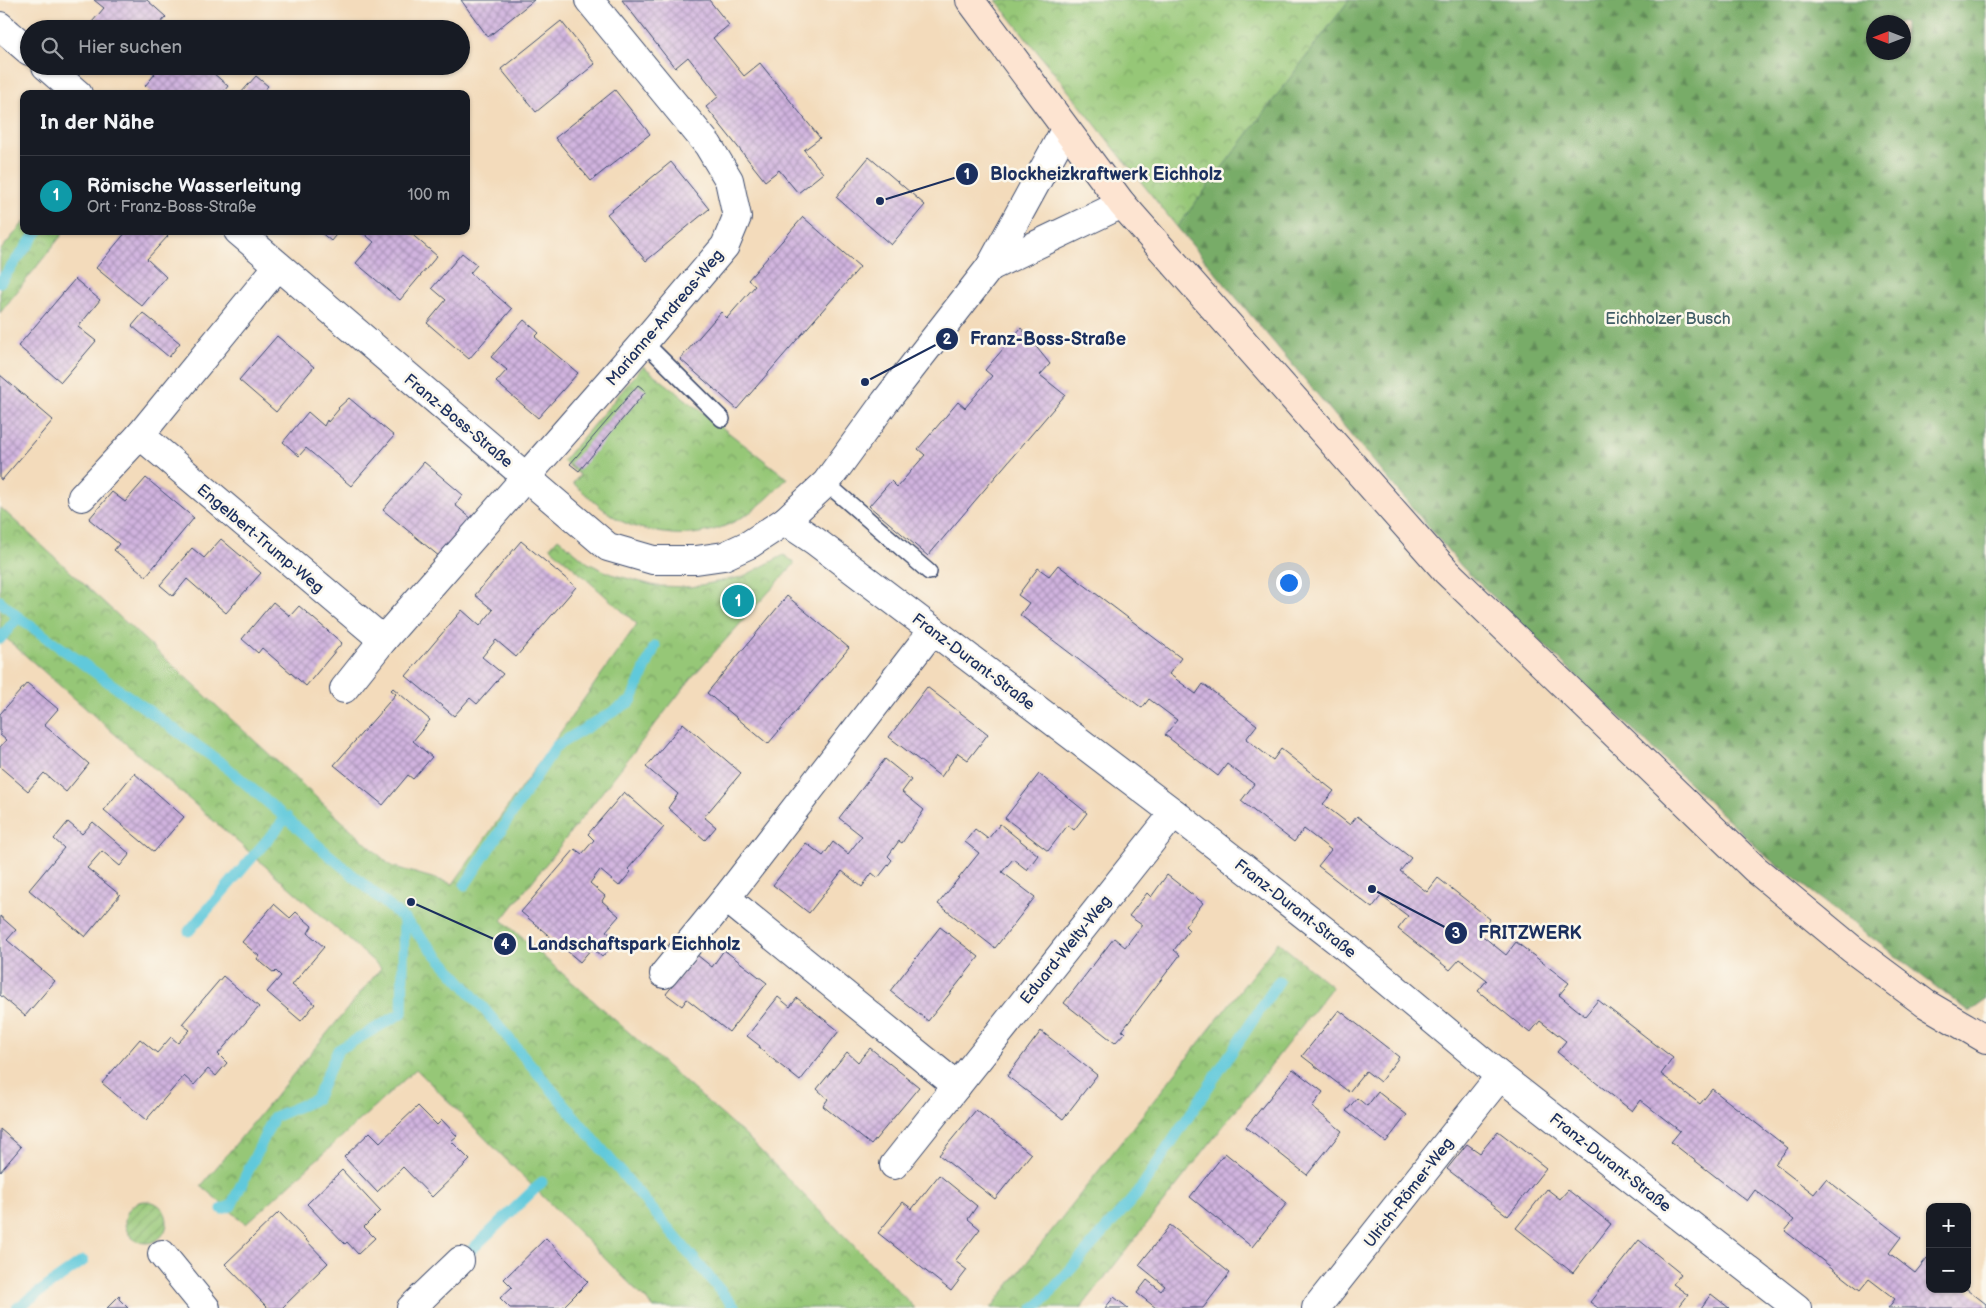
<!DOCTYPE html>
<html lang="de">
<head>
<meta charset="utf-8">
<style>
	body { margin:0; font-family:"Balsamiq Sans",sans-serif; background:#20242c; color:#f1f3f6 }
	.controls { position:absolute; right:15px; bottom:15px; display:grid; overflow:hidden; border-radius:10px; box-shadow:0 1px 4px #0004 }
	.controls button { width:45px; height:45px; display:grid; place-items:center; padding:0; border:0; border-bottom:1px solid #363941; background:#171b24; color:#f1f3f6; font:25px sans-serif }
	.compass { position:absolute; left:1866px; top:15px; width:45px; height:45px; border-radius:50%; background:#171b24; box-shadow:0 1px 4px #0004; rotate:270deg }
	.you { position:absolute; left:1288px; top:582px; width:18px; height:18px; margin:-12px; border:4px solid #fff; border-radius:50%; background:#1a73e8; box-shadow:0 0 0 8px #1a73e833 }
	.badge { display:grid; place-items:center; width:32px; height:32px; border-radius:50%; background:#1f6fb2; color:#fff; font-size:16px; font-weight:700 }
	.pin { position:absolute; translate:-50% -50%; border:2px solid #fff; box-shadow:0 1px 5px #0006 }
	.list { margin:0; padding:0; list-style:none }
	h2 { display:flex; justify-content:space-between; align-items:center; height:65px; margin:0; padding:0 20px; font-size:21px }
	h2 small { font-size:16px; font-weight:400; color:#9ea1a6 }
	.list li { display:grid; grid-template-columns:32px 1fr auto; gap:15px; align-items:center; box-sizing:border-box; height:80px; padding:0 20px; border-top:1px solid #363941 }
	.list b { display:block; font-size:19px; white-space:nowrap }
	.list p { margin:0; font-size:16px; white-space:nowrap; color:#9ea1a6 }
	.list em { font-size:16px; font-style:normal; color:#9ea1a6 }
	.icon { flex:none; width:28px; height:28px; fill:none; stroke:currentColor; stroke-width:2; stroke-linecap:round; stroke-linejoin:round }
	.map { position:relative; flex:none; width:1986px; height:1308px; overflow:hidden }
	.search { position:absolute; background:#171b24; box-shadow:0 1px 4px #0004; left:20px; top:20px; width:450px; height:55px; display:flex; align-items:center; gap:12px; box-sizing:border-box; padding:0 18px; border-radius:28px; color:#9ea1a6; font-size:19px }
	.panel { position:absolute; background:#171b24; box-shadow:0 1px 4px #0004; left:20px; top:90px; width:450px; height:145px; border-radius:10px }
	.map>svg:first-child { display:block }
</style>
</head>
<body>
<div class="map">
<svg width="1986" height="1308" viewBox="0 0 1986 1308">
	<defs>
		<pattern id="forest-firs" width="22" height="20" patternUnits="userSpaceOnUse" patternTransform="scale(1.25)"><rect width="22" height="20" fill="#78ac68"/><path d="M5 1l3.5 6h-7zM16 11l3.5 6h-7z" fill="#628c59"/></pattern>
		<pattern id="park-crowns" width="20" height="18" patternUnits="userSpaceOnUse" patternTransform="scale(1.25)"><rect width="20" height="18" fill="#96c777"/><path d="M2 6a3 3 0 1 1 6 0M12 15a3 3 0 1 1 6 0" fill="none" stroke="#7aa265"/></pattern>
		<pattern id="garden-furrows" width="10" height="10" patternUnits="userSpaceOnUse" patternTransform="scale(1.25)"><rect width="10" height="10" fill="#96c777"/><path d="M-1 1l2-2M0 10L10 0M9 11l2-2" fill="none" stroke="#7aa265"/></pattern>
		<pattern id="building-cross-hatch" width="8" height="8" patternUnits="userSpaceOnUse" patternTransform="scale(1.25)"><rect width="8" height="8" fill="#d1b4df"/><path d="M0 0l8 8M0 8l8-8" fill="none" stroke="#a993b8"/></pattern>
	</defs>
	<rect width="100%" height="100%" fill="#fbf7ec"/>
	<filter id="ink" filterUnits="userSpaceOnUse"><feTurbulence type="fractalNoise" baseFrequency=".02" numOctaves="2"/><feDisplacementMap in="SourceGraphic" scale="10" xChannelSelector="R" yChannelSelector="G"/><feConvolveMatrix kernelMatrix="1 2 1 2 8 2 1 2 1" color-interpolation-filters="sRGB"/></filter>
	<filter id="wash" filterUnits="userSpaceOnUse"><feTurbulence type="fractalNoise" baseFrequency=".0096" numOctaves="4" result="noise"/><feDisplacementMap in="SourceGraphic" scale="20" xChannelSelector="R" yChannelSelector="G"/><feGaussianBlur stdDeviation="1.12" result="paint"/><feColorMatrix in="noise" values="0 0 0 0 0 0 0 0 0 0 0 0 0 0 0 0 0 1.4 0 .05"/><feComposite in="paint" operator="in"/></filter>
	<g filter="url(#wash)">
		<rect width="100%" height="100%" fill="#f3dbbb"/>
		<path fill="url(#forest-firs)" stroke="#4a6e63" fill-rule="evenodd" d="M1349,0H1986V1000L1969,1012L1769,859L1462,567L1177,227ZM1874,22H1904V52H1874Z"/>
		<g fill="url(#park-crowns)" stroke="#587b6a">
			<path d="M996,0H1349L1177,227Z"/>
			<path d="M24,222V231H65L0,313V251Z"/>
			<path d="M643,366L787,478C752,519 709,544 653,531C643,529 630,526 621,521C603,511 588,496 573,483L580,475L563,461Z"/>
			<path d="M0,507L391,866L453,884L637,624L550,547L558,538L588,563L611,574L656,586L691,587L742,577L784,555L795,563L693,676L502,920L746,1136L915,1308H654L416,1069L246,1224L201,1186L381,968L0,633Z"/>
			<path d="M1278,942L1332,987L1081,1308H991Z"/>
		</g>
		<circle fill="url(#garden-furrows)" stroke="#587b6a" cx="146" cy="1222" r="21"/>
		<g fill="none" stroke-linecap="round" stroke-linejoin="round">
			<g stroke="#60c9db" stroke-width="11">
				<path d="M0,282L38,231"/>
				<path d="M0,601L18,617L224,765L404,919"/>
				<path d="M0,639L18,617"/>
				<path d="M465,885L556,746L631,701L655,646"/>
				<path d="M189,931L287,817"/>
				<path d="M222,1209L231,1206L274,1117L316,1099L338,1050L402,1013L404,919L463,984L735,1308"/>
				<path d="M460,1261L542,1182"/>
				<path d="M17,1308L83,1261"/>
				<path d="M1034,1308L1040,1304L1137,1194L1279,981"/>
			</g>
		</g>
		<g id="blocks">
			<g fill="url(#building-cross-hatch)">
				<path d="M94,0H147L166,17L155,29H86L104,8Z"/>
				<path d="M461,0H534L488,37Z"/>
				<path d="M622,0H709L729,25L713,38L744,76L760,63L820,138L804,150L823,173L798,193L779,170L765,181L706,107L719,96L688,57L675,68Z"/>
				<path d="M561,21L595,64L536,112L501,69Z"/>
				<path d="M146,66H205L228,86L222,94H153L145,86L155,74Z"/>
				<path d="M256,76L268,86L261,94H240Z"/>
				<path d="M615,90L650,134L591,181L555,138Z"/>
				<path d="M869,157L925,205L891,245L836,197Z"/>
				<path d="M671,162L709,209L646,261L607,214Z"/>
				<path d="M803,217L860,267L737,409L680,359L721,312L727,318L755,286L748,280Z"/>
				<path d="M127,231H163L168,236L147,259L166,277L142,306L96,268Z"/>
				<path d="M319,231H339L331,241Z"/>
				<path d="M361,231H408L437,256L400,300L356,263L374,242Z"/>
				<path d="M462,253L477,265L470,273L512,309L469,359L427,323L446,300L432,288Z"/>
				<path d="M75,279L100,300L78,327L96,341L61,382L18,346Z"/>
				<path d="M143,313L180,343L169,357L132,326Z"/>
				<path d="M524,320L539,333L535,337L578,373L538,418L496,382L507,370L491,357Z"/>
				<path d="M1021,328L1050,364L1040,375L1065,395L928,556L869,506L891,481L897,487L925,455L918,449L958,402L965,408L992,376L985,370Z"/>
				<path d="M277,336L314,367L276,412L239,380Z"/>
				<path d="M0,375L53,420L2,480L0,479Z"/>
				<path d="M638,385L646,391L579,471L570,464Z"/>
				<path d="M349,398L394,436L351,486L306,448L299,456L283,442L308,412L324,426L327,420L328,422L339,409L338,408Z"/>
				<path d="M424,462L463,495L455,505L472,519L440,557L383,510Z"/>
				<path d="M146,478L194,518L146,576L114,550L119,544L89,519L112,492L125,502Z"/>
				<path d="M221,539L261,573L226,613L187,579L173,596L160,585L192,548L204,558Z"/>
				<path d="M521,541L576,587L516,657L496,640L482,657L503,674L477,704L470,698L454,716L406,676L462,610L480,626L493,610L475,595Z"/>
				<path d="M1058,565L1181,658L1169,674L1196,694L1203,684L1257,725L1246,739L1273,760L1281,749L1334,791L1323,804L1350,825L1357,816L1411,858L1400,871L1427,892L1438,878L1490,919L1479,933L1506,955L1516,942L1569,983L1559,995L1585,1016L1598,1000L1673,1058L1661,1074L1700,1104L1712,1089L1788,1148L1775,1164L1814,1194L1826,1179L1901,1237L1889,1253L1915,1273L1927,1258L1930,1260V1289H1967L1986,1304V1308H1888L1895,1299L1869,1279L1860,1290L1785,1231L1794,1220L1755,1190L1747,1201L1671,1142L1680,1131L1640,1100L1632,1111L1557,1052L1566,1041L1540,1021L1530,1033L1478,991L1487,980L1460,959L1450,970L1398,929L1408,916L1381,896L1372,908L1318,866L1331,850L1304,829L1294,842L1241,801L1254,784L1227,764L1218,776L1165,735L1177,720L1149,699L1142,708L1020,615L1029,603L1018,595L1038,568L1049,576Z"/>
				<path d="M741,589L749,613L737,617L729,592Z"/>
				<path d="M787,596L849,648L768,744L707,693Z"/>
				<path d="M273,602L290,616L299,606L342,643L306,686L262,648L258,653L242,639Z"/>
				<path d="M27,683L58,709L44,725L89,764L66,792L44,773L28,791L0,767V747L6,740L0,735V714Z"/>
				<path d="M927,687L988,734L968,760L958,753L941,777L889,737Z"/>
				<path d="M393,688L430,720L413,741L432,757L413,779L408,775L383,805L334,765L396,694L391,690Z"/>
				<path d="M683,723L741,773L704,817L716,827L705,840L668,808L678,794L646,767Z"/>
				<path d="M885,759L911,780L902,792L924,810L902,843L899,841L888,856L892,860L878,878L872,873L862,887L842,871L809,913L773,885L806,843L823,856L833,842L848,854L862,836L839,818Z"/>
				<path d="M134,773L184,817L154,852L104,810Z"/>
				<path d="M1039,774L1087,813L1074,830L1068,825L1048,851L1005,818Z"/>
				<path d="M624,792L664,827L628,869L631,872L619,886L600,870L590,883L605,896L602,901L619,916L606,931L617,940L602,957L592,948L580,962L521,912L575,849L582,854L594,840L588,834Z"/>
				<path d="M68,822L82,834L93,822L130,854L120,866L102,851L87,868L120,895L85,937L29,890L64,848L54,839Z"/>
				<path d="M1000,824L1038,855L1027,870L1013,859L1002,872L1035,897L995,948L938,904L979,853L965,842L975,829L988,839Z"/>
				<path d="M1167,875L1203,903L1185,926L1189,930L1174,950L1180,955L1122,1031L1125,1032L1115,1043L1064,1003L1114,938L1125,947L1142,925L1129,916L1147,893L1151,897Z"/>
				<path d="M274,904L290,918L296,912L312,926L308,933L324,947L292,985L315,1004L301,1021L267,992L281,976L276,971L274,973L257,959L259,956L242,942Z"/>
				<path d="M0,916L16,930L7,940L55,981L25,1016L0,995Z"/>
				<path d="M940,927L979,957L928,1021L890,991Z"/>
				<path d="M724,950L767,983L729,1032L687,999L682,1006L666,994L697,955L712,967Z"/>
				<path d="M223,976L259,1007L218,1054L227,1063L216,1076L208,1069L194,1085L184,1076L146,1120L102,1083L140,1039L157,1053L171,1037L178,1043L190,1030L182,1024Z"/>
				<path d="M778,997L790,1007L797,998L839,1031L800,1081L759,1048L760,1046L747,1036Z"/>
				<path d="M1339,1010L1399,1057L1380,1082L1366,1071L1349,1092L1302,1056Z"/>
				<path d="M1041,1031L1097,1075L1063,1119L1007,1076Z"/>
				<path d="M870,1048L919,1087L871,1145L823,1106L828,1099L817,1089L847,1052L858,1062Z"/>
				<path d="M1293,1069L1323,1092L1312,1107L1342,1131L1307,1175L1246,1127Z"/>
				<path d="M1378,1092L1407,1115L1386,1142L1346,1111L1357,1098L1367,1106Z"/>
				<path d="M418,1106L437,1125L442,1120L457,1136L451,1141L470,1160L432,1197L403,1167L377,1192L344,1157L370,1132L380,1142Z"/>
				<path d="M976,1110L1031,1154L995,1199L939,1155Z"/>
				<path d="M0,1129L21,1147L0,1172Z"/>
				<path d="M1498,1131L1546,1168L1508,1216L1447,1169L1467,1144L1480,1153Z"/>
				<path d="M1225,1153L1287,1203L1252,1247L1190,1197Z"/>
				<path d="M342,1170L380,1211L364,1227L375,1238L358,1254L347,1242L345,1244L307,1204Z"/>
				<path d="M939,1175L977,1206L968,1219L980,1229L955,1261L967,1270L951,1291L878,1233L903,1202L912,1209Z"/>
				<path d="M1547,1189L1560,1199L1568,1190L1611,1224L1573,1273L1516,1228Z"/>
				<path d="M279,1212L328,1263L282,1308H268L225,1264Z"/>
				<path d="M1170,1225L1230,1273L1203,1308H1156L1137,1293L1147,1280L1161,1291L1165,1286L1139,1265Z"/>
				<path d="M546,1238L588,1282L562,1308H510L500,1298L512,1287L504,1279Z"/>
				<path d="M1639,1240L1681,1274L1673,1284L1688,1295L1678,1308H1598L1590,1302Z"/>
				<path d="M1711,1294L1729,1308H1701Z"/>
				<path d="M120,1295L119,1299L128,1308H107Z"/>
				<path d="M1114,1297L1128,1308H1105Z"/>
			</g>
		</g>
	</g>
	<g filter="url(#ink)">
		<use href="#blocks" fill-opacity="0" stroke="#3b496c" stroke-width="1"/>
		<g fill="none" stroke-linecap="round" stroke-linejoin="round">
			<g stroke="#3b496c" stroke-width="18">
				<g id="service">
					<path d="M644,342L722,419"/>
					<path d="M826,483L929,572"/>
				</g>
			</g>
			<g stroke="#3b496c" stroke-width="30">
				<g id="minor">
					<path d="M0,26L29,51"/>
					<path d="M46,66L78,94"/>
					<path d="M238,231L608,547L653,560H696L724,556L750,544L785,521L826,483L885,402L990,267L1065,130"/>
					<path d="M990,267L1122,204"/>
					<path d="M140,435L383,640"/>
					<path d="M82,497L140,435L278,266"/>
					<path d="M785,521L815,541L1174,813L1348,949L1500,1076L1797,1308"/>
					<path d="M344,689L383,640L644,342L725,246L737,217L729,180L708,145L589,0"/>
					<path d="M726,898L957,1086"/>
					<path d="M664,974L726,898L933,630"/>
					<path d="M894,1165L1174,813"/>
					<path d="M162,1254L206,1308"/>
					<path d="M411,1308L460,1261"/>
					<path d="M1316,1308L1500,1076"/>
				</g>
			</g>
			<g stroke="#3b496c" stroke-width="30">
				<path id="secondary" d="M970,0L1122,204L1447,572L1755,869L1852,949L1926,1004L1986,1039"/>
			</g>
			<use href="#service" stroke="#fff" stroke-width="15"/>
			<use href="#minor" stroke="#fff" stroke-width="28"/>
			<use href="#secondary" stroke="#fde4d1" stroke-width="28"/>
		</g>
	</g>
	<g text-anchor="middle" stroke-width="5" stroke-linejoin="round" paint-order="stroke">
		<g font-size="16" fill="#1b2f5e" stroke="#fbf7ec">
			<text transform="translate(664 317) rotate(-50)" y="6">Marianne-Andreas-Weg</text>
			<text transform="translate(459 420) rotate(40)" y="6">Franz-Boss-Straße</text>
			<text transform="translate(261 538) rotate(40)" y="6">Engelbert-Trump-Weg</text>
			<text transform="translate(974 661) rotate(37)" y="6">Franz-Durant-Straße</text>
			<text transform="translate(1296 908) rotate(38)" y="6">Franz-Durant-Straße</text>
			<text transform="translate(1065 949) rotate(-51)" y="6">Eduard-Welty-Weg</text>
			<text transform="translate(1611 1162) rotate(38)" y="6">Franz-Durant-Straße</text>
			<text transform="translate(1408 1192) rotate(-52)" y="6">Ulrich-Römer-Weg</text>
		</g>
		<g font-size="16" fill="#405d66" stroke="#fbf7ec">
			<text x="1668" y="324">Eichholzer Busch</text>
		</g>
	</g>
	<path fill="none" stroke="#1b2f5e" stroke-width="2" d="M880 201L967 174M865 382L947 339M1372 889L1456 933M411 902L505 944"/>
	<g fill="#1b2f5e" stroke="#fbf7ec" stroke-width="2">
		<circle cx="880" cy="201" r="5"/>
		<circle cx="865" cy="382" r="5"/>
		<circle cx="1372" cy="889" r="5"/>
		<circle cx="411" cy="902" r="5"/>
		<circle cx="967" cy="174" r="12"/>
		<circle cx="947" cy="339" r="12"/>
		<circle cx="1456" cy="933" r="12"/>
		<circle cx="505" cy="944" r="12"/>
	</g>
	<g font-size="15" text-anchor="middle" font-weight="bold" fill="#fff">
		<text x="967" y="179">1</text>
		<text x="947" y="344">2</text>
		<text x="1456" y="938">3</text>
		<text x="505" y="949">4</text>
	</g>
	<g font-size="18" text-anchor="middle" font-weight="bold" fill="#1b2f5e" stroke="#fbf7ec" stroke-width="5" stroke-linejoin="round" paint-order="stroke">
		<text x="1106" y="180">Blockheizkraftwerk Eichholz</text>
		<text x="1048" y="345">Franz-Boss-Straße</text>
		<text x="1530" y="939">FRITZWERK</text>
		<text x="634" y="950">Landschaftspark Eichholz</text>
	</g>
</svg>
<div class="controls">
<button>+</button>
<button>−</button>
</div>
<svg class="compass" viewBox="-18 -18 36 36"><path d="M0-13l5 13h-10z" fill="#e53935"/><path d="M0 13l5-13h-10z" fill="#9ea1a6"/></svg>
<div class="you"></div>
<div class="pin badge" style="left:738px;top:601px;background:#0f9aa8">1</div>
<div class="search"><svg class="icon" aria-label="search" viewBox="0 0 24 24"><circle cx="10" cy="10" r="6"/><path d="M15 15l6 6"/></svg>Hier suchen</div>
<section class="panel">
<h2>In der Nähe<small></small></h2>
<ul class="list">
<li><span class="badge" style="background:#0f9aa8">1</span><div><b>Römische Wasserleitung</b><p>Ort · Franz-Boss-Straße</p></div><em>100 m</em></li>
</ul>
</section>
</div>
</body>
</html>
